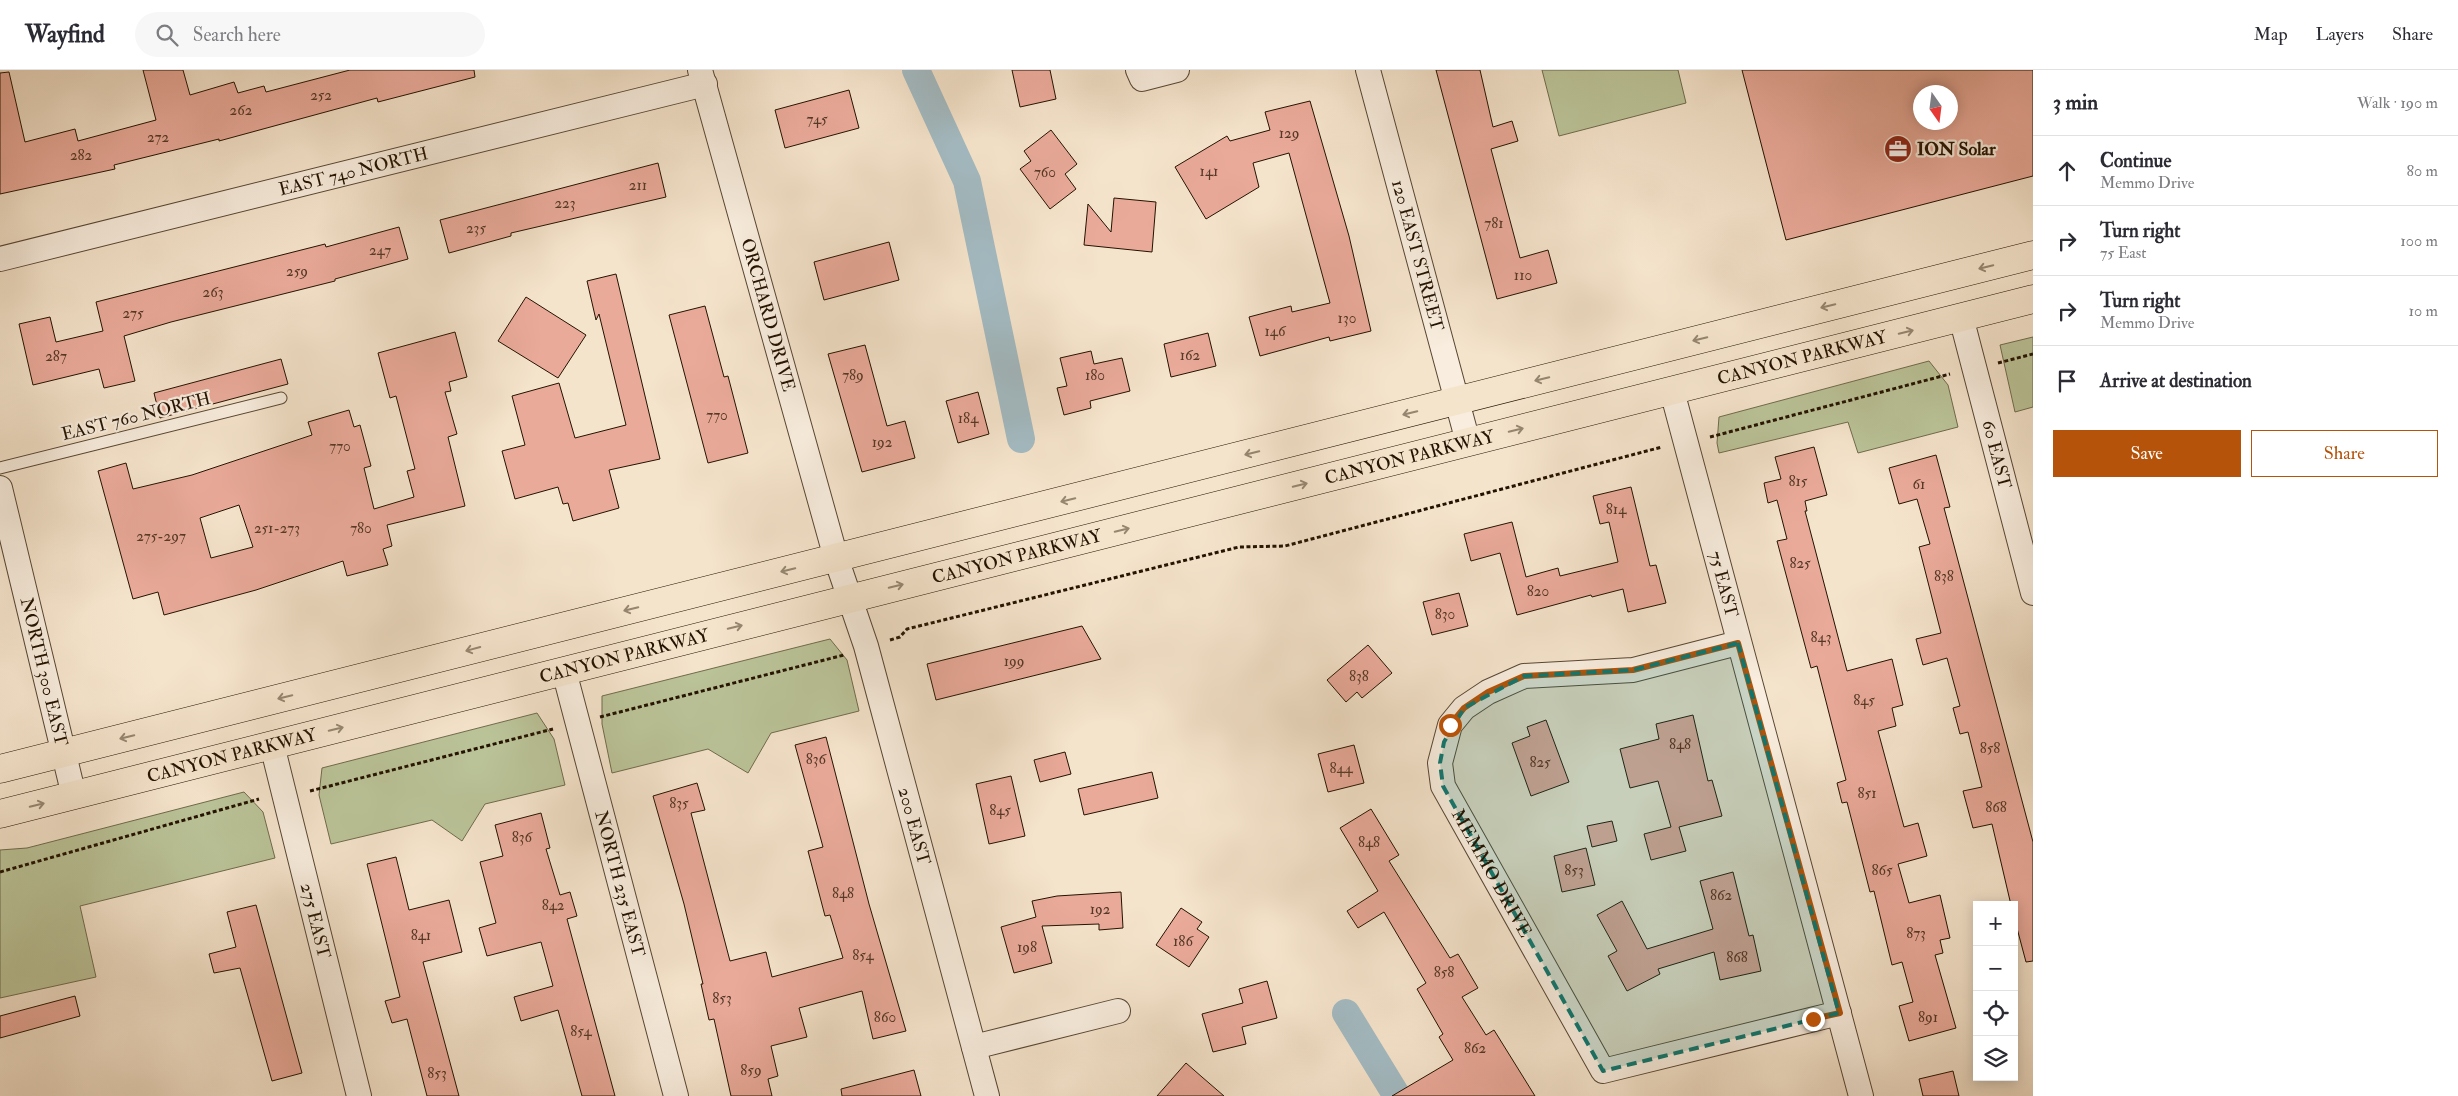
<!DOCTYPE html>
<html lang="en">
<head>
<meta charset="utf-8">
<style>
	body { margin:0; font-family:"IM FELL Double Pica",serif; background:#f7f7f7; color:#2b2b33 }
	.controls { position:absolute; right:15px; bottom:15px; display:grid; overflow:hidden; border-radius:0px; box-shadow:0 2px 12px #0003 }
	.controls button { width:45px; height:45px; display:grid; place-items:center; padding:0; border:0; border-bottom:1px solid #e1e1e2; background:#fff; color:#2b2b33; font:25px sans-serif }
	.compass { position:absolute; left:1913px; top:15px; width:45px; height:45px; border-radius:50%; background:#fff; box-shadow:0 2px 12px #0003; rotate:166deg }
	.stop { position:absolute; width:15px; height:15px; margin:-11px; border:4px solid #b45309; border-radius:50%; background:#fff }
	.stop.end { background:#b45309; border-color:#fff; box-shadow:0 1px 5px #0008 }
	.list { margin:0; padding:0; list-style:none }
	h2 { display:flex; justify-content:space-between; align-items:center; height:65px; margin:0; padding:0 20px; font-size:21px }
	h2 small { font-size:16px; font-weight:400; color:#7c7c81 }
	.list li { display:grid; grid-template-columns:32px 1fr auto; gap:15px; align-items:center; box-sizing:border-box; height:70px; padding:0 20px; border-top:1px solid #e1e1e2 }
	.list b { display:block; font-size:19px; white-space:nowrap }
	.list p { margin:0; font-size:16px; white-space:nowrap; color:#7c7c81 }
	.list em { font-size:16px; font-style:normal; color:#7c7c81 }
	.actions { display:flex; gap:10px; padding:15px 20px }
	.actions a { flex:1; padding:11px 0; border:1px solid #b45309; border-radius:0px; text-align:center; font-size:18px; color:#b45309 }
	.actions .main { background:#b45309; color:#fff }
	.icon { flex:none; width:28px; height:28px; fill:none; stroke:currentColor; stroke-width:2; stroke-linecap:round; stroke-linejoin:round }
	.map { position:relative; flex:none; width:2033px; height:1026px; overflow:hidden }
	header { display:flex; align-items:center; gap:30px; box-sizing:border-box; height:70px; padding:0 25px; background:#fff; border-bottom:1px solid #e1e1e2 }
	header strong { font-size:24px }
	nav { display:flex; gap:28px; margin-inline-start:auto; font-size:18px }
	.search { width:350px; height:45px; background:#f7f7f7; display:flex; align-items:center; gap:12px; box-sizing:border-box; padding:0 18px; border-radius:28px; color:#7c7c81; font-size:19px }
	main { display:flex }
	aside { flex:1; background:#fff }
	.map>svg:first-child { display:block }
</style>
</head>
<body>
<header>
<strong>Wayfind</strong>
<div class="search"><svg class="icon" aria-label="search" viewBox="0 0 24 24"><circle cx="10" cy="10" r="6"/><path d="M15 15l6 6"/></svg>Search here</div>
<nav><a>Map</a><a>Layers</a><a>Share</a></nav>
</header>
<main>
<div class="map">
<svg width="2033" height="1026" viewBox="0 0 2033 1026">
	<rect width="100%" height="100%" fill="#f5e4cc"/>
	<filter id="stains"><feTurbulence type="fractalNoise" baseFrequency=".004" numOctaves="4"/><feColorMatrix values="0 0 0 0 .2 0 0 0 0 .09 0 0 0 0 .02 0 0 0 .5 -.17"/></filter>
	<radialGradient id="worn" r=".72"><stop offset=".6" stop-color="#630" stop-opacity="0"/><stop offset="1" stop-color="#630" stop-opacity=".3"/></radialGradient>
	<g fill="#bbc499" stroke="#6f6b4c">
		<path d="M1542,0H1678L1686,33L1559,66Z"/>
		<path d="M2033,267V337L2015,342L2000,275Z"/>
		<path d="M1929,291L1948,315L1958,357L1858,383L1848,352L1719,383L1717,373L1719,347Z"/>
		<path d="M830,569L847,590L859,641L771,663L748,703L708,679L612,703L602,654V626Z"/>
		<path d="M537,643L554,669L565,715L485,734L462,771L432,750L331,774L319,725L322,698Z"/>
		<path d="M244,722L263,742L275,788L80,836L96,907L0,928V780L27,778Z"/>
	</g>
	<g fill="none" stroke-linecap="round" stroke-linejoin="round">
		<g stroke="#a3bbc3" stroke-width="28">
			<path d="M916,0L967,111L1021,369"/>
			<path d="M1346,943L1397,1026"/>
		</g>
	</g>
	<g fill="#eaaa9a" stroke="#231200" fill-rule="evenodd">
		<path d="M143,0H183L190,25L234,12L238,23L264,16L266,22L350,0H474L475,7L378,32L377,28L219,71V69L114,95L115,99L0,124V3L9,2L25,72L75,59L78,71L156,50Z"/>
		<path d="M1012,0H1050L1056,29L1020,37Z"/>
		<path d="M1436,0H1480L1493,57L1512,51L1518,71L1491,79L1520,188L1548,180L1557,213L1497,229Z"/>
		<path d="M1742,0H2033V106L1786,170ZM1920,22H1950V52H1920Z"/>
		<path d="M849,20L859,58L785,78L775,40Z"/>
		<path d="M1310,31L1349,166L1371,261L1330,271L1329,267L1260,286L1249,247L1291,236L1292,242L1330,233L1289,83L1253,93L1259,117L1206,149L1175,97L1227,66L1230,71L1270,60L1265,42Z"/>
		<path d="M1051,60L1077,94L1065,104L1076,119L1050,139L1020,99L1031,91L1024,81Z"/>
		<path d="M658,93L666,127L511,163V166L449,183L440,150Z"/>
		<path d="M1114,128L1156,132L1152,182L1084,175L1088,134L1111,162Z"/>
		<path d="M399,157L408,189L335,209V211L171,252L124,266L135,311L104,318L99,299L33,315L19,254L50,247L56,272L103,261L96,232L325,174L326,177Z"/>
		<path d="M889,172L899,210L824,230L814,192Z"/>
		<path d="M616,204L660,389L609,400L619,438L573,451L568,433L563,434L558,417L515,429L502,381L525,375L512,326L559,313L575,368L626,355L599,244L596,250L587,211Z"/>
		<path d="M526,227L586,265L558,308L498,271Z"/>
		<path d="M705,236L724,307L728,306L748,383L708,393L669,245Z"/>
		<path d="M455,262L467,307L449,312L451,321L445,322L457,364L448,367L465,436L387,455L392,476L383,479L388,495L347,506L343,491L256,520L164,545L158,522L133,529L98,401L126,393L133,419L192,405L312,365L308,352L349,340L354,357L360,355L371,396L364,398L374,439L414,427L407,401L415,399L396,326L390,328L378,283ZM239,435L253,477L211,488L200,448Z"/>
		<path d="M1208,263L1216,296L1171,307L1164,274Z"/>
		<path d="M865,275L887,356L905,351L915,388L862,402L828,284Z"/>
		<path d="M1091,281L1094,294L1122,288L1130,321L1090,331L1091,338L1064,345L1057,318L1067,316L1060,288Z"/>
		<path d="M281,289L288,314L160,348L154,323Z"/>
		<path d="M978,322L989,364L958,373L946,331Z"/>
		<path d="M1814,377L1827,425L1805,431L1807,441H1805L1847,601L1892,589L1903,635L1892,638L1896,656L1878,661L1904,757L1918,753L1927,786L1898,794L1909,833L1940,825L1950,868L1940,870L1943,883L1935,885L1956,958L1909,971L1899,936L1913,932L1902,892L1892,895L1874,821L1870,822L1847,732L1842,733L1837,713L1846,710L1817,596L1811,598L1777,471L1787,469L1777,430L1768,433L1764,413L1781,409L1775,387Z"/>
		<path d="M1936,385L1950,437L1944,438L2033,772V891L2026,892L2014,847V835H2011L1992,754L1973,758L1963,721L1982,717L1968,662L1960,664L1953,638L1960,636L1947,588L1923,595L1916,569L1941,563L1919,477L1930,474L1917,429L1899,434L1889,398Z"/>
		<path d="M1631,417L1650,496L1656,495L1666,533L1628,542L1623,519L1592,527L1591,525L1517,545L1500,483L1471,491L1464,464L1512,452L1526,507L1558,498L1560,506L1618,492L1609,452L1600,454L1593,426Z"/>
		<path d="M1459,523L1468,556L1432,565L1423,532Z"/>
		<path d="M1082,556L1101,589L936,630L927,594Z"/>
		<path d="M1368,575L1392,603L1362,628L1357,622L1346,632L1327,610Z"/>
		<path d="M1693,645L1708,711L1712,710L1722,746L1679,757L1686,781L1651,790L1644,764L1671,757L1658,711L1630,718L1620,679L1659,669L1656,654Z"/>
		<path d="M1546,650L1569,712L1531,726L1512,673L1530,666L1527,657Z"/>
		<path d="M826,667L869,834L906,961L873,969L862,921L799,938L807,967L771,976L778,1006L768,1009L772,1026H731L714,949L709,950L701,914H703L684,834L653,726L697,713L705,740L691,743L730,891L766,882L772,907L843,888L830,845L825,846L808,781L823,777L795,675Z"/>
		<path d="M1354,675L1364,713L1328,722L1318,684Z"/>
		<path d="M1065,682L1071,704L1040,712L1034,690Z"/>
		<path d="M1152,702L1158,728L1084,745L1078,719Z"/>
		<path d="M1011,706L1025,766L989,774L976,714Z"/>
		<path d="M1371,739L1399,785L1389,791L1450,888L1458,884L1478,918L1462,927L1486,965L1494,960L1535,1026H1392L1453,990L1439,967L1443,964L1417,919L1426,913L1384,842L1358,858L1347,841L1378,821L1340,758Z"/>
		<path d="M541,743L550,778L546,779L560,825L570,822L577,846L567,849L615,1026H582L558,940L521,951L514,927L553,916L541,872L487,886L479,858L496,853L480,792L503,786L495,755Z"/>
		<path d="M1612,751L1617,771L1592,777L1587,756Z"/>
		<path d="M1586,778L1595,815L1562,822L1554,786Z"/>
		<path d="M396,787L409,840L449,830L462,882L423,892L459,1026H427L407,949L392,953L385,931L400,927L367,794Z"/>
		<path d="M1733,802L1749,866L1753,865L1761,901L1720,910L1714,882L1658,899L1660,904L1627,921L1608,886L1617,881L1597,845L1622,831L1647,879L1713,859L1700,811Z"/>
		<path d="M1121,822L1123,858L1099,860V854L1042,856L1052,893L1014,903L1001,857L1036,847L1032,831L1057,826Z"/>
		<path d="M256,835L302,1003L272,1011L240,898L214,903L209,884L236,877L227,842Z"/>
		<path d="M1181,838L1202,852L1197,859L1209,867L1189,897L1156,875Z"/>
		<path d="M1267,911L1277,948L1242,957L1246,974L1213,982L1202,944L1243,933L1239,919Z"/>
		<path d="M75,926L80,946L0,968V946Z"/>
		<path d="M1186,993L1202,1007L1224,1026H1157Z"/>
		<path d="M914,1000L921,1026H842L841,1019Z"/>
		<path d="M1953,1001L1959,1026H1923L1919,1009Z"/>
	</g>
	<g fill="none" stroke-linecap="round" stroke-linejoin="round">
		<g stroke="#584633" stroke-width="13">
			<path id="lane" d="M0,398L281,328"/>
		</g>
		<g stroke="#584633" stroke-width="26">
			<g id="street">
				<path id="s1" d="M700,0L836,488L866,576L987,1026"/>
				<path d="M1138,0L1142,9L1177,0"/>
				<path id="s2" d="M1368,0L1468,372"/>
				<path id="s3" d="M0,189L705,14"/>
				<path id="s4" d="M1961,247L2033,523"/>
				<path id="s5" d="M1672,321L1861,1026"/>
				<path id="s6" d="M0,418L74,726"/>
				<path id="s7" d="M1738,573L1633,600L1524,606L1488,622L1464,638L1450,655L1440,693L1443,716L1603,1001L1839,943"/>
				<path id="s8" d="M564,601L676,1026"/>
				<path id="s9" d="M272,675L359,1026"/>
				<path d="M974,977L1118,941"/>
			</g>
		</g>
		<g stroke="#231200" stroke-width="29">
			<g id="highway">
				<path d="M0,699L2033,185"/>
				<path id="s10" d="M0,744L2033,229"/>
			</g>
		</g>
		<g stroke="#231200" stroke-width="3" stroke-dasharray="4 2.5" stroke-linecap="butt">
			<path d="M1998,293L2033,284"/>
			<path d="M1710,367L1950,304"/>
			<path d="M890,570L900,567L907,559L1239,477L1285,476L1662,377"/>
			<path d="M600,647L844,585"/>
			<path d="M310,721L553,659"/>
			<path d="M0,802L259,729"/>
		</g>
		<use href="#lane" stroke="#f8edde" stroke-width="11"/>
		<use href="#street" stroke="#f8edde" stroke-width="24"/>
		<use href="#highway" stroke="#f5e4cc" stroke-width="28"/>
	</g>
	<defs><path id="oneway-shaft" d="M-6 0H5M1.5-3L5.5 0L1.5 3" fill="none" stroke-width="1.6" stroke-linecap="round" stroke-linejoin="round" transform="scale(1.25)"/></defs>
	<g stroke="#968670">
		<use href="#oneway-shaft" transform="translate(1986 197) rotate(166)"/>
		<use href="#oneway-shaft" transform="translate(1828 236) rotate(166)"/>
		<use href="#oneway-shaft" transform="translate(1906 262) rotate(-14)"/>
		<use href="#oneway-shaft" transform="translate(1700 269) rotate(166)"/>
		<use href="#oneway-shaft" transform="translate(1542 309) rotate(166)"/>
		<use href="#oneway-shaft" transform="translate(1410 343) rotate(166)"/>
		<use href="#oneway-shaft" transform="translate(1516 360) rotate(-14)"/>
		<use href="#oneway-shaft" transform="translate(1252 383) rotate(166)"/>
		<use href="#oneway-shaft" transform="translate(1300 415) rotate(-14)"/>
		<use href="#oneway-shaft" transform="translate(1068 430) rotate(166)"/>
		<use href="#oneway-shaft" transform="translate(1122 460) rotate(-14)"/>
		<use href="#oneway-shaft" transform="translate(788 500) rotate(166)"/>
		<use href="#oneway-shaft" transform="translate(896 516) rotate(-14)"/>
		<use href="#oneway-shaft" transform="translate(631 539) rotate(166)"/>
		<use href="#oneway-shaft" transform="translate(735 557) rotate(-14)"/>
		<use href="#oneway-shaft" transform="translate(473 579) rotate(165)"/>
		<use href="#oneway-shaft" transform="translate(285 627) rotate(166)"/>
		<use href="#oneway-shaft" transform="translate(336 659) rotate(-14)"/>
		<use href="#oneway-shaft" transform="translate(127 667) rotate(166)"/>
		<use href="#oneway-shaft" transform="translate(37 735) rotate(-14)"/>
	</g>
	<g fill="none" stroke-linecap="round" stroke-linejoin="round">
		<path stroke="#b45309" stroke-width="6" d="M1450,655L1464,638L1488,622L1524,606L1633,600L1738,573L1840,943L1813,949"/>
	</g>
	<path fill="#0f766e" fill-opacity="0.2" stroke="#0f766e" stroke-width="4" stroke-dasharray="10 6" stroke-linejoin="round" d="M1738,573L1839,943L1603,1001L1443,716L1440,693L1444,672L1464,638L1524,606L1633,600Z"/>
	<defs>
		<g id="office-disc" transform="scale(1.4375)"><circle r="9.5" fill="#8f2418" stroke="#f8edde"/><path d="M-6-3h4V-5.5h4V-3h4V5H-6ZM-1-4.5V-3h2v-1.5ZM-6 0V1H6V0Z" fill="#fff"/></g>
	</defs>
	<g fill-rule="evenodd">
		<use href="#office-disc" x="1898" y="79"/>
	</g>
	<g text-anchor="middle" stroke-width="4.5" stroke-linejoin="round" paint-order="stroke">
		<g font-size="15" fill="#553826">
			<text x="321" y="30">252</text>
			<text x="241" y="45">262</text>
			<text x="817" y="54">745</text>
			<text x="1289" y="68">129</text>
			<text x="158" y="72">272</text>
			<text x="81" y="90">282</text>
			<text x="1209" y="106">141</text>
			<text x="1045" y="107">760</text>
			<text x="638" y="120">211</text>
			<text x="565" y="138">223</text>
			<text x="1494" y="158">781</text>
			<text x="476" y="163">235</text>
			<text x="380" y="185">247</text>
			<text x="297" y="206">259</text>
			<text x="1523" y="210">110</text>
			<text x="213" y="227">263</text>
			<text x="133" y="248">275</text>
			<text x="1347" y="253">130</text>
			<text x="1275" y="266">146</text>
			<text x="1190" y="290">162</text>
			<text x="56" y="291">287</text>
			<text x="853" y="310">789</text>
			<text x="1095" y="310">180</text>
			<text x="717" y="350">770</text>
			<text x="968" y="353">184</text>
			<text x="882" y="377">192</text>
			<text x="340" y="381">770</text>
			<text x="1798" y="416">815</text>
			<text x="1919" y="419">61</text>
			<text x="1616" y="444">814</text>
			<text x="277" y="463">251-273</text>
			<text x="361" y="463">780</text>
			<text x="161" y="471">275-297</text>
			<text x="1800" y="498">825</text>
			<text x="1944" y="511">838</text>
			<text x="1538" y="526">820</text>
			<text x="1445" y="549">830</text>
			<text x="1821" y="572">843</text>
			<text x="1014" y="596">199</text>
			<text x="1359" y="611">838</text>
			<text x="1864" y="635">845</text>
			<text x="1680" y="679">848</text>
			<text x="1990" y="683">858</text>
			<text x="816" y="694">836</text>
			<text x="1540" y="697">825</text>
			<text x="1341" y="703">844</text>
			<text x="1867" y="728">851</text>
			<text x="679" y="738">835</text>
			<text x="1996" y="742">868</text>
			<text x="1000" y="745">845</text>
			<text x="522" y="772">836</text>
			<text x="1369" y="777">848</text>
			<text x="1574" y="805">853</text>
			<text x="1882" y="805">865</text>
			<text x="843" y="828">848</text>
			<text x="1721" y="830">862</text>
			<text x="553" y="840">842</text>
			<text x="1100" y="844">192</text>
			<text x="1916" y="868">873</text>
			<text x="421" y="870">841</text>
			<text x="1183" y="876">186</text>
			<text x="1027" y="882">198</text>
			<text x="863" y="890">854</text>
			<text x="1737" y="892">868</text>
			<text x="1444" y="907">858</text>
			<text x="722" y="933">853</text>
			<text x="885" y="952">860</text>
			<text x="1928" y="952">891</text>
			<text x="581" y="966">854</text>
			<text x="1475" y="983">862</text>
			<text x="751" y="1005">859</text>
			<text x="437" y="1008">853</text>
		</g>
		<g font-size="18" font-weight="bold" fill="#231200" stroke="#f8edde" text-anchor="start">
			<text x="1917" y="85">ION Solar</text>
		</g>
		<g font-size="18" fill="#231200" stroke="#f8edde">
			<text dy="6" stroke="none"><textPath href="#s3" startOffset="364">EAST 740 NORTH</textPath></text>
			<text dy="6" stroke="none"><textPath href="#s2" startOffset="192">120 EAST STREET</textPath></text>
			<text dy="6" stroke="none"><textPath href="#s1" startOffset="254">ORCHARD DRIVE</textPath></text>
			<text dy="6" stroke="none"><textPath href="#s10" startOffset="1859">CANYON PARKWAY</textPath></text>
			<text transform="translate(136 346) rotate(-14)" y="6">EAST 760 NORTH</text>
			<text dy="6" stroke="none"><textPath href="#s4" startOffset="142">60 EAST</textPath></text>
			<text dy="6" stroke="none"><textPath href="#s10" startOffset="1454">CANYON PARKWAY</textPath></text>
			<text dy="6" stroke="none"><textPath href="#s10" startOffset="1049">CANYON PARKWAY</textPath></text>
			<text dy="6" stroke="none"><textPath href="#s5" startOffset="200">75 EAST</textPath></text>
			<text dy="6" stroke="none"><textPath href="#s10" startOffset="644">CANYON PARKWAY</textPath></text>
			<text dy="6" stroke="none"><textPath href="#s6" startOffset="189">NORTH 300 EAST</textPath></text>
			<text dy="6" stroke="none"><textPath href="#s10" startOffset="239">CANYON PARKWAY</textPath></text>
			<text dy="6" stroke="none"><textPath href="#s1" startOffset="786">200 EAST</textPath></text>
			<text dy="6" stroke="none"><textPath href="#s7" startOffset="470">MEMMO DRIVE</textPath></text>
			<text dy="6" stroke="none"><textPath href="#s8" startOffset="220">NORTH 235 EAST</textPath></text>
			<text dy="6" stroke="none"><textPath href="#s9" startOffset="181">275 EAST</textPath></text>
		</g>
	</g>
	<rect width="100%" height="100%" filter="url(#stains)"/>
	<rect width="100%" height="100%" fill="url(#worn)"/>
</svg>
<div class="controls">
<button>+</button>
<button>−</button>
<button><svg class="icon" aria-label="locate" viewBox="0 0 24 24"><circle cx="12" cy="12" r="6"/><path d="M12 2v4M12 18v4M2 12h4M18 12h4"/></svg></button>
<button><svg class="icon" aria-label="layers" viewBox="0 0 24 24"><path d="M12 4l9 5-9 5-9-5zM3 14l9 5 9-5"/></svg></button>
</div>
<svg class="compass" viewBox="-18 -18 36 36"><path d="M0-13l5 13h-10z" fill="#e53935"/><path d="M0 13l5-13h-10z" fill="#7c7c81"/></svg>
<div class="stop" style="left:1450px;top:655px"></div>
<div class="stop end" style="left:1813px;top:949px"></div>
</div>
<aside>
<h2>3 min<small>Walk · 190 m</small></h2>
<ul class="list">
<li><svg class="icon" aria-label="ahead" viewBox="0 0 24 24"><path d="M12 20V5M6 11l6-6 6 6"/></svg><div><b>Continue</b><p>Memmo Drive</p></div><em>80 m</em></li>
<li><svg class="icon" aria-label="right" viewBox="0 0 24 24"><path d="M7 20v-9h11M14 6l5 5-5 5"/></svg><div><b>Turn right</b><p>75 East</p></div><em>100 m</em></li>
<li><svg class="icon" aria-label="right" viewBox="0 0 24 24"><path d="M7 20v-9h11M14 6l5 5-5 5"/></svg><div><b>Turn right</b><p>Memmo Drive</p></div><em>10 m</em></li>
<li><svg class="icon" aria-label="arrive" viewBox="0 0 24 24"><path d="M6 21V4h12l-3 4 3 4H6"/></svg><div><b>Arrive at destination</b></div></li>
</ul>
<div class="actions"><a class="main">Save</a><a>Share</a></div>
</aside>
</main>
</body>
</html>
